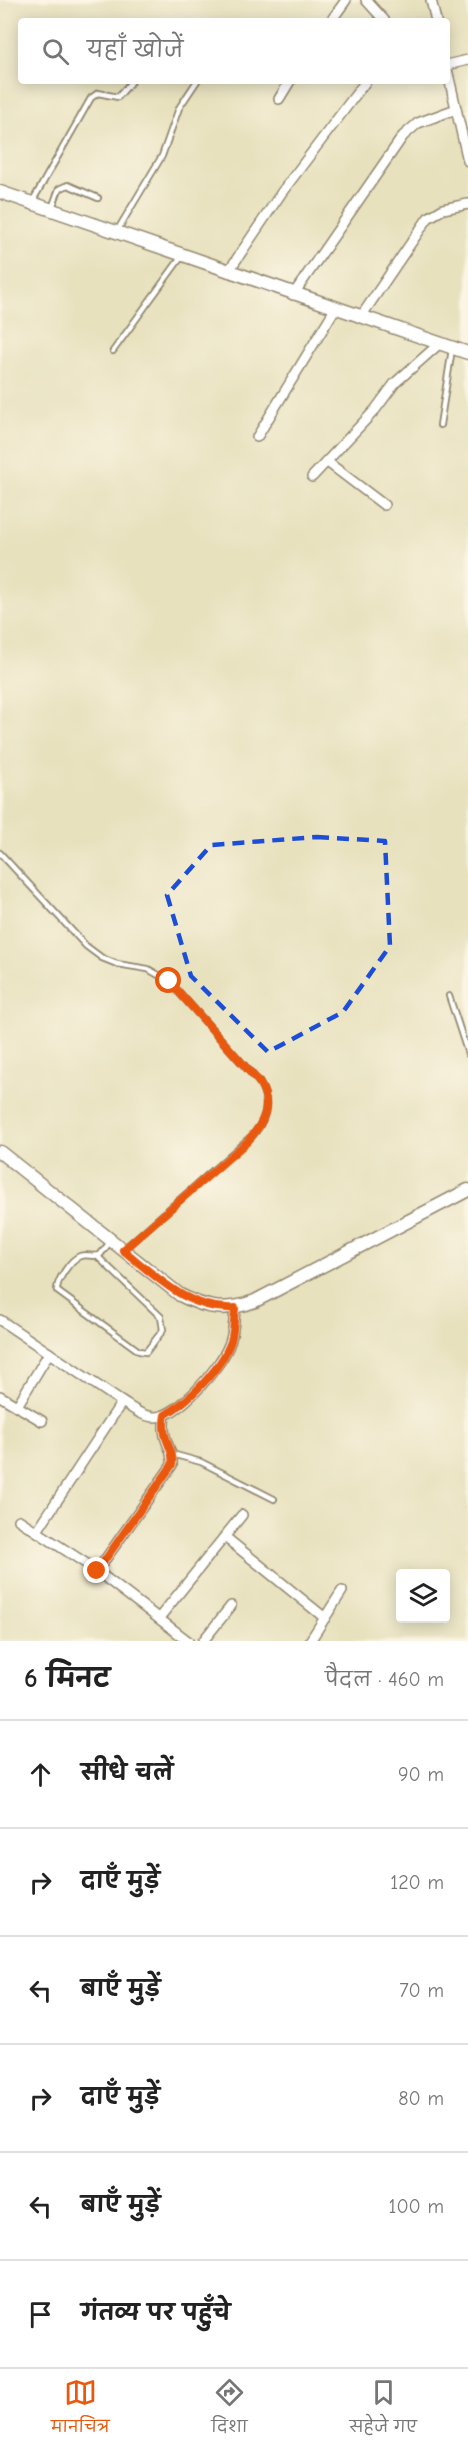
<!DOCTYPE html>
<html lang="hi">
<head>
<meta charset="utf-8">
<style>
	body { margin:0; font-family:"Comic Neue","Playpen Sans Deva",sans-serif; background:#f6f6f6; color:#222 }
	.controls { position:absolute; right:18px; bottom:18px; display:grid; overflow:hidden; border-radius:6px; box-shadow:0 3px 15px #0003 }
	.controls button { width:54px; height:54px; display:grid; place-items:center; padding:0; border:0; border-bottom:2px solid #e0e0e0; background:#fff; color:#222; font:30px sans-serif }
	.stop { position:absolute; width:18px; height:18px; margin:-14px; border:4px solid #ea580c; border-radius:50%; background:#fff }
	.stop.end { background:#ea580c; border-color:#fff; box-shadow:0 2px 6px #0008 }
	.list { margin:0; padding:0; list-style:none }
	h2 { display:flex; justify-content:space-between; align-items:center; height:78px; margin:0; padding:0 24px; font-size:26px }
	h2 small { font-size:20px; font-weight:400; color:#767676 }
	.list li { display:grid; grid-template-columns:39px 1fr auto; gap:18px; align-items:center; box-sizing:border-box; height:108px; padding:0 24px; border-top:2px solid #e0e0e0 }
	.list b { display:block; font-size:22px; white-space:nowrap }
	.list em { font-size:20px; font-style:normal; color:#767676 }
	.icon { flex:none; width:33px; height:33px; fill:none; stroke:currentColor; stroke-width:2; stroke-linecap:round; stroke-linejoin:round }
	.map { position:relative; flex:none; width:468px; height:1641px; overflow:hidden }
	.search { position:absolute; background:#fff; box-shadow:0 3px 15px #0003; left:18px; right:18px; top:18px; height:66px; display:flex; align-items:center; gap:15px; box-sizing:border-box; padding:0 21px; border-radius:6px; color:#767676; font-size:22px }
	.sheet { height:726px; background:#fff }
	nav { display:flex; justify-content:space-around; align-items:center; box-sizing:border-box; height:84px; border-top:2px solid #e0e0e0; background:#fff; font-size:16px; color:#767676 }
	nav a { display:grid; justify-items:center; gap:3px }
	nav .on { color:#ea580c }
	.map>svg:first-child { display:block }
</style>
</head>
<body>
<div class="map">
<svg width="468" height="1641" viewBox="0 0 468 1641">
	<rect width="100%" height="100%" fill="#fcf5e5"/>
	<filter id="ink" filterUnits="userSpaceOnUse"><feTurbulence type="fractalNoise" baseFrequency=".0167" numOctaves="2"/><feDisplacementMap in="SourceGraphic" scale="12" xChannelSelector="R" yChannelSelector="G"/><feConvolveMatrix kernelMatrix="1 2 1 2 8 2 1 2 1" color-interpolation-filters="sRGB"/></filter>
	<filter id="wash" filterUnits="userSpaceOnUse"><feTurbulence type="fractalNoise" baseFrequency=".008" numOctaves="4" result="noise"/><feDisplacementMap in="SourceGraphic" scale="24" xChannelSelector="R" yChannelSelector="G"/><feGaussianBlur stdDeviation="1.35" result="paint"/><feColorMatrix in="noise" values="0 0 0 0 0 0 0 0 0 0 0 0 0 0 0 0 0 1.4 0 .05"/><feComposite in="paint" operator="in"/></filter>
	<g filter="url(#wash)">
		<rect width="100%" height="100%" fill="#e7e1be"/>
	</g>
	<g filter="url(#ink)">
		<g fill="none" stroke-linecap="round" stroke-linejoin="round">
			<g stroke="#91866e" stroke-width="8">
				<g id="service">
					<path d="M32,202L91,98L98,93L118,97L132,81"/>
					<path d="M52,208L59,189L68,185L98,198"/>
					<path d="M117,231L162,156L179,108L197,81"/>
					<path d="M113,351L182,256"/>
					<path d="M440,425L452,349"/>
					<path d="M0,853L86,946L102,958L117,964L148,969L169,981L259,1082C271,1101 267,1118 254,1134L125,1248"/>
					<path d="M449,996L468,1054"/>
					<path d="M97,1256L161,1317L163,1330L146,1352L139,1351L57,1291C56,1281 71,1259 80,1256C86,1254 93,1257 100,1255L110,1242"/>
					<path d="M172,1454L201,1462L274,1499"/>
				</g>
			</g>
			<g stroke="#91866e" stroke-width="12">
				<g id="minor">
					<path d="M366,0L385,21"/>
					<path d="M431,0L436,21"/>
					<path d="M331,21L346,0"/>
					<path d="M447,65L468,60"/>
					<path d="M447,69L468,161"/>
					<path d="M279,99L290,81"/>
					<path d="M228,272L282,192L366,81"/>
					<path d="M293,295L403,136L418,123L456,109"/>
					<path d="M360,318L428,218L443,209L468,204"/>
					<path d="M257,437L335,309"/>
					<path d="M326,461L384,505"/>
					<path d="M312,477L375,410L395,383L439,344"/>
					<path d="M0,1320L122,1402C132,1408 143,1417 155,1417C179,1417 221,1366 229,1345C234,1334 234,1320 235,1308"/>
					<path d="M0,1396L42,1421"/>
					<path d="M17,1406L49,1353"/>
					<path d="M19,1520L93,1568L188,1641"/>
					<path d="M37,1531L122,1402"/>
					<path d="M225,1537L325,1618"/>
					<path d="M97,1571L172,1465C174,1447 160,1442 165,1415"/>
					<path d="M159,1618L242,1515"/>
					<path d="M203,1641L231,1606"/>
					<path d="M310,1641L342,1591"/>
				</g>
			</g>
			<g stroke="#91866e" stroke-width="15">
				<g id="tertiary">
					<path d="M0,192L468,353"/>
					<path d="M0,1152L180,1295C207,1309 226,1312 255,1301L468,1190"/>
				</g>
			</g>
			<use href="#service" stroke="#fff" stroke-width="4.5"/>
			<use href="#minor" stroke="#fff" stroke-width="9"/>
			<use href="#tertiary" stroke="#fff" stroke-width="12"/>
		</g>
	</g>
	<g fill="none" stroke-linecap="round" stroke-linejoin="round" filter="url(#ink)">
		<path stroke="#ea580c" stroke-width="8" d="M97,1571L172,1465C175,1447 160,1441 165,1415C189,1401 222,1368 231,1341C234,1331 234,1319 235,1308C189,1311 157,1277 123,1250L247,1142C263,1124 274,1105 259,1082L169,981"/>
	</g>
	<path fill="none" stroke="#1d4ed8" stroke-width="4.5" stroke-dasharray="12 8" stroke-linejoin="round" d="M317,837L385,841L390,946L343,1012L268,1052L191,976L167,895L211,845Z"/>
</svg>
<div class="controls">
<button><svg class="icon" aria-label="layers" viewBox="0 0 24 24"><path d="M12 4l9 5-9 5-9-5zM3 14l9 5 9-5"/></svg></button>
</div>
<div class="stop" style="left:169px;top:981px"></div>
<div class="stop end" style="left:97px;top:1571px"></div>
<div class="search"><svg class="icon" aria-label="search" viewBox="0 0 24 24"><circle cx="10" cy="10" r="6"/><path d="M15 15l6 6"/></svg>यहाँ खोजें</div>
</div>
<section class="sheet">
<h2>6 मिनट<small>पैदल · 460 m</small></h2>
<ul class="list">
<li><svg class="icon" aria-label="ahead" viewBox="0 0 24 24"><path d="M12 20V5M6 11l6-6 6 6"/></svg><div><b>सीधे चलें</b></div><em>90 m</em></li>
<li><svg class="icon" aria-label="right" viewBox="0 0 24 24"><path d="M7 20v-9h11M14 6l5 5-5 5"/></svg><div><b>दाएँ मुड़ें</b></div><em>120 m</em></li>
<li><svg class="icon" aria-label="left" viewBox="0 0 24 24"><path d="M17 20v-9H6M10 6l-5 5 5 5"/></svg><div><b>बाएँ मुड़ें</b></div><em>70 m</em></li>
<li><svg class="icon" aria-label="right" viewBox="0 0 24 24"><path d="M7 20v-9h11M14 6l5 5-5 5"/></svg><div><b>दाएँ मुड़ें</b></div><em>80 m</em></li>
<li><svg class="icon" aria-label="left" viewBox="0 0 24 24"><path d="M17 20v-9H6M10 6l-5 5 5 5"/></svg><div><b>बाएँ मुड़ें</b></div><em>100 m</em></li>
<li><svg class="icon" aria-label="arrive" viewBox="0 0 24 24"><path d="M6 21V4h12l-3 4 3 4H6"/></svg><div><b>गंतव्य पर पहुँचे</b></div></li>
</ul>
</section>
<nav>
<a class="on"><svg class="icon" aria-label="map" viewBox="0 0 24 24"><path d="M3 6l6-2 6 2 6-2v14l-6 2-6-2-6 2zM9 4v14M15 6v14"/></svg>मानचित्र</a>
<a><svg class="icon" aria-label="directions" viewBox="0 0 24 24"><path d="M12 3l9 9-9 9-9-9zM9 14v-3h6M13 9l2 2-2 2"/></svg>दिशा</a>
<a><svg class="icon" aria-label="saved" viewBox="0 0 24 24"><path d="M7 4h10v16l-5-4-5 4z"/></svg>सहेजे गए</a>
</nav>
</body>
</html>
